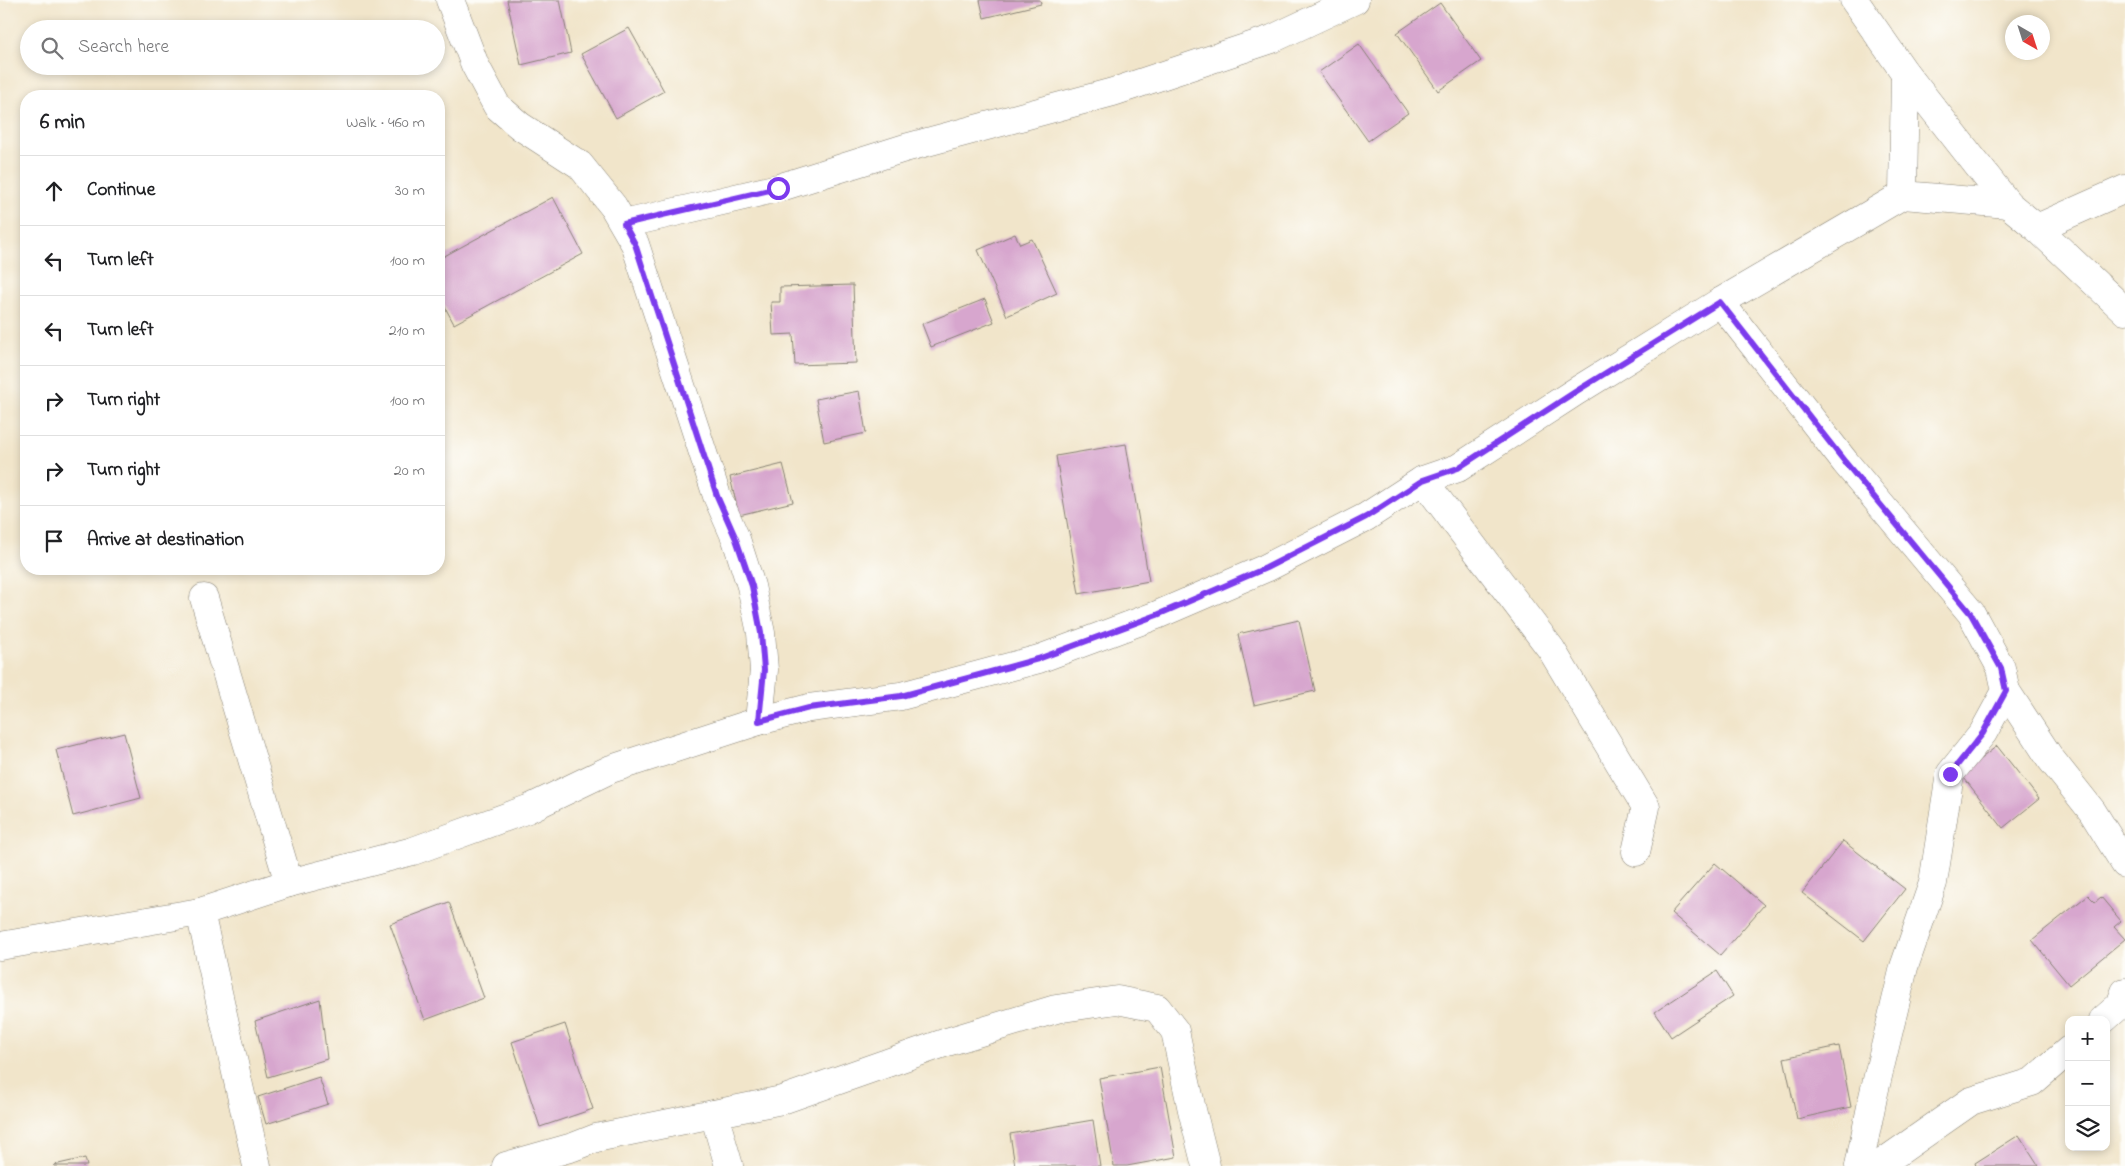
<!DOCTYPE html>
<html lang="en">
<head>
<meta charset="utf-8">
<style>
	body { margin:0; font-family:"Indie Flower",sans-serif; background:#f6f6f6; color:#202124 }
	.controls { position:absolute; right:15px; bottom:15px; display:grid; overflow:hidden; border-radius:10px; box-shadow:0 2px 8px #0003 }
	.controls button { width:45px; height:45px; display:grid; place-items:center; padding:0; border:0; border-bottom:1px solid #e0e0e0; background:#fff; color:#202124; font:25px sans-serif }
	.compass { position:absolute; left:2005px; top:15px; width:45px; height:45px; border-radius:50%; background:#fff; box-shadow:0 2px 8px #0003; rotate:141deg }
	.stop { position:absolute; width:15px; height:15px; margin:-11px; border:4px solid #7c3aed; border-radius:50%; background:#fff }
	.stop.end { background:#7c3aed; border-color:#fff; box-shadow:0 1px 5px #0008 }
	.list { margin:0; padding:0; list-style:none }
	h2 { display:flex; justify-content:space-between; align-items:center; height:65px; margin:0; padding:0 20px; font-size:21px }
	h2 small { font-size:16px; font-weight:400; color:#757577 }
	.list li { display:grid; grid-template-columns:32px 1fr auto; gap:15px; align-items:center; box-sizing:border-box; height:70px; padding:0 20px; border-top:1px solid #e0e0e0 }
	.list b { display:block; font-size:19px; white-space:nowrap }
	.list em { font-size:16px; font-style:normal; color:#757577 }
	.icon { flex:none; width:28px; height:28px; fill:none; stroke:currentColor; stroke-width:2; stroke-linecap:round; stroke-linejoin:round }
	.map { position:relative; flex:none; width:2125px; height:1166px; overflow:hidden }
	.search { position:absolute; background:#fff; box-shadow:0 2px 8px #0003; left:20px; top:20px; width:425px; height:55px; display:flex; align-items:center; gap:12px; box-sizing:border-box; padding:0 18px; border-radius:28px; color:#757577; font-size:19px }
	.panel { position:absolute; background:#fff; box-shadow:0 2px 8px #0003; left:20px; top:90px; width:425px; height:485px; border-radius:20px }
	.map>svg:first-child { display:block }
</style>
</head>
<body>
<div class="map">
<svg width="2125" height="1166" viewBox="0 0 2125 1166">
	<rect width="100%" height="100%" fill="#fdfcf7"/>
	<filter id="ink" filterUnits="userSpaceOnUse"><feTurbulence type="fractalNoise" baseFrequency=".02" numOctaves="2"/><feDisplacementMap in="SourceGraphic" scale="10" xChannelSelector="R" yChannelSelector="G"/><feConvolveMatrix kernelMatrix="1 2 1 2 8 2 1 2 1" color-interpolation-filters="sRGB"/></filter>
	<filter id="wash" filterUnits="userSpaceOnUse"><feTurbulence type="fractalNoise" baseFrequency=".0096" numOctaves="4" result="noise"/><feDisplacementMap in="SourceGraphic" scale="20" xChannelSelector="R" yChannelSelector="G"/><feGaussianBlur stdDeviation="1.12" result="paint"/><feColorMatrix in="noise" values="0 0 0 0 0 0 0 0 0 0 0 0 0 0 0 0 0 1.4 0 .05"/><feComposite in="paint" operator="in"/></filter>
	<g filter="url(#wash)">
		<rect width="100%" height="100%" fill="#f1e5ca"/>
		<g id="blocks">
			<g fill="#d7a6ce">
				<path d="M507,0H560L571,53L521,65Z"/>
				<path d="M980,0H1040L1041,4L984,18Z"/>
				<path d="M1440,3L1481,61L1438,91L1397,33Z"/>
				<path d="M629,28L664,91L616,118L581,54Z"/>
				<path d="M1359,44L1408,113L1368,141L1319,72Z"/>
				<path d="M553,197L583,254L454,324L439,296V259Z"/>
				<path d="M1015,234L1020,244L1032,239L1057,293L1007,316L978,250Z"/>
				<path d="M853,285L856,363L795,365L793,334L773,335L771,302H780V287Z"/>
				<path d="M985,299L994,322L931,347L922,324Z"/>
				<path d="M859,391L866,433L824,442L816,399Z"/>
				<path d="M1126,444L1149,581L1079,594L1056,456Z"/>
				<path d="M783,464L793,502L739,515L730,477Z"/>
				<path d="M1299,620L1315,691L1254,705L1238,634Z"/>
				<path d="M124,733L141,798L73,816L56,750Z"/>
				<path d="M1997,746L2039,799L2003,828L1961,774Z"/>
				<path d="M1843,841L1905,889L1864,941L1802,893Z"/>
				<path d="M1715,863L1764,905L1720,955L1671,913Z"/>
				<path d="M2088,895L2095,902L2101,897L2121,921L2114,927L2125,939L2069,985L2032,940Z"/>
				<path d="M449,902L484,998L425,1020L390,924Z"/>
				<path d="M1717,971L1733,996L1671,1037L1655,1012Z"/>
				<path d="M320,999L327,1059L268,1077L255,1021Z"/>
				<path d="M565,1024L593,1109L540,1127L512,1042Z"/>
				<path d="M1839,1046L1851,1107L1797,1119L1784,1058Z"/>
				<path d="M1160,1067L1176,1157L1127,1166H1114L1099,1078Z"/>
				<path d="M319,1077L328,1104L266,1124L258,1097Z"/>
				<path d="M1093,1120L1100,1166H1015L1010,1134Z"/>
				<path d="M2019,1135L2039,1166H1976L1975,1163Z"/>
				<path d="M85,1158L87,1166H54V1165Z"/>
			</g>
		</g>
	</g>
	<g filter="url(#ink)">
		<use href="#blocks" fill-opacity="0" stroke="#868073" stroke-width="1"/>
		<g fill="none" stroke-linecap="round" stroke-linejoin="round">
			<g stroke="#868073" stroke-width="29">
				<g id="minor">
					<path d="M450,0L475,65L497,106L520,126L580,165L613,206L635,244L717,496L736,539L751,586L761,633L764,670L759,721"/>
					<path d="M1854,0L1905,73L2008,204L2037,228L2125,311"/>
					<path d="M1903,195L1905,73"/>
					<path d="M624,224L778,188L905,148L1113,92L1272,39L1355,0"/>
					<path d="M2037,228L2125,189"/>
					<path d="M1720,302L1845,462L1971,613L2001,668L2006,691L1983,733L1950,774L1933,883L1904,967L1873,1097L1859,1166"/>
					<path d="M1423,480L1551,649L1646,807L1636,852"/>
					<path d="M204,598L289,883"/>
					<path d="M2006,691L2050,758L2092,811L2125,864"/>
					<path d="M200,912L257,1166"/>
					<path d="M0,946L200,912L289,883L413,851L528,809L611,769L759,721L809,708L901,696L1039,659L1157,615L1266,568L1366,517L1423,480L1458,468L1575,392L1720,302L1903,195L2008,204"/>
					<path d="M2103,1020L2120,1005L2125,992"/>
					<path d="M714,1114L729,1166"/>
					<path d="M506,1166L573,1147L596,1138L782,1100L947,1042L1056,1009L1117,1000L1157,1008L1175,1031L1192,1110L1206,1166"/>
					<path d="M1878,1166L1971,1101L2032,1082L2069,1050"/>
				</g>
			</g>
			<use href="#minor" stroke="#fff" stroke-width="28"/>
		</g>
	</g>
	<g fill="none" stroke-linecap="round" stroke-linejoin="round" filter="url(#ink)">
		<path stroke="#7c3aed" stroke-width="6" d="M778,188L624,224L635,244L717,496L736,539L752,586L761,633L764,670L759,721L809,708L901,696L1038,659L1157,615L1266,568L1366,517L1423,480L1458,468L1575,392L1720,302L1845,462L1971,614L2001,668L2006,691L1983,733L1950,774"/>
	</g>
</svg>
<div class="controls">
<button>+</button>
<button>−</button>
<button><svg class="icon" aria-label="layers" viewBox="0 0 24 24"><path d="M12 4l9 5-9 5-9-5zM3 14l9 5 9-5"/></svg></button>
</div>
<svg class="compass" viewBox="-18 -18 36 36"><path d="M0-13l5 13h-10z" fill="#e53935"/><path d="M0 13l5-13h-10z" fill="#757577"/></svg>
<div class="stop" style="left:778px;top:188px"></div>
<div class="stop end" style="left:1950px;top:774px"></div>
<div class="search"><svg class="icon" aria-label="search" viewBox="0 0 24 24"><circle cx="10" cy="10" r="6"/><path d="M15 15l6 6"/></svg>Search here</div>
<section class="panel">
<h2>6 min<small>Walk · 460 m</small></h2>
<ul class="list">
<li><svg class="icon" aria-label="ahead" viewBox="0 0 24 24"><path d="M12 20V5M6 11l6-6 6 6"/></svg><div><b>Continue</b></div><em>30 m</em></li>
<li><svg class="icon" aria-label="left" viewBox="0 0 24 24"><path d="M17 20v-9H6M10 6l-5 5 5 5"/></svg><div><b>Turn left</b></div><em>100 m</em></li>
<li><svg class="icon" aria-label="left" viewBox="0 0 24 24"><path d="M17 20v-9H6M10 6l-5 5 5 5"/></svg><div><b>Turn left</b></div><em>210 m</em></li>
<li><svg class="icon" aria-label="right" viewBox="0 0 24 24"><path d="M7 20v-9h11M14 6l5 5-5 5"/></svg><div><b>Turn right</b></div><em>100 m</em></li>
<li><svg class="icon" aria-label="right" viewBox="0 0 24 24"><path d="M7 20v-9h11M14 6l5 5-5 5"/></svg><div><b>Turn right</b></div><em>20 m</em></li>
<li><svg class="icon" aria-label="arrive" viewBox="0 0 24 24"><path d="M6 21V4h12l-3 4 3 4H6"/></svg><div><b>Arrive at destination</b></div></li>
</ul>
</section>
</div>
</body>
</html>
